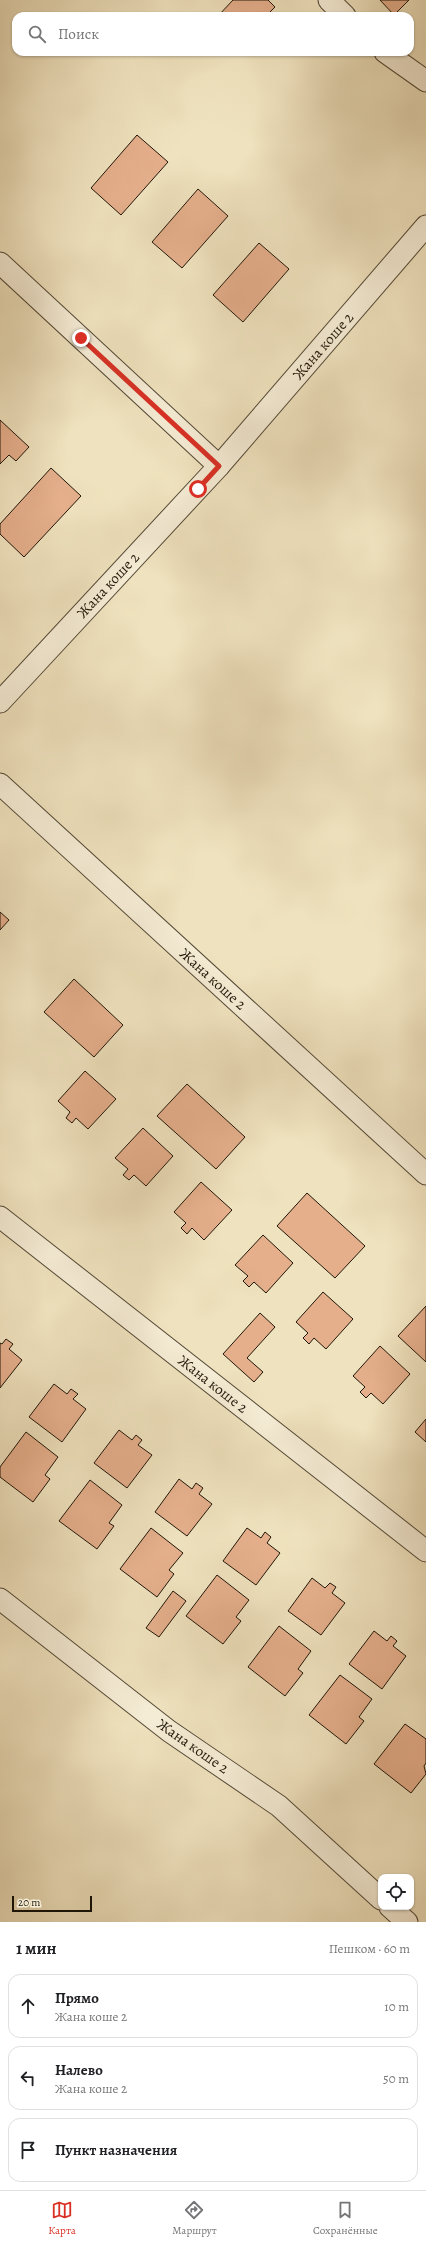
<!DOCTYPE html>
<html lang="ru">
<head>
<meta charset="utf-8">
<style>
	body { margin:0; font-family:Alegreya,serif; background:#f6f6f6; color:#202124 }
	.controls { position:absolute; right:12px; bottom:12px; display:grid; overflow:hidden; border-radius:8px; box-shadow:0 1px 3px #0004 }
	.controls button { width:36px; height:36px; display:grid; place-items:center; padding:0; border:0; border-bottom:1px solid #e0e0e0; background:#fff; color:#202124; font:20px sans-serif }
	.scale { position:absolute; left:12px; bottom:10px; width:80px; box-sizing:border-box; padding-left:4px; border:2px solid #201608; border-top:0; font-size:11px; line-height:14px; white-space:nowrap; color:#201608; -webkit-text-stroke:3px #f5ecd5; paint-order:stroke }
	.stop { position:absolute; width:12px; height:12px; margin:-9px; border:3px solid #d93025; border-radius:50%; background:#fff }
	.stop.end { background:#d93025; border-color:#fff; box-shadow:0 1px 4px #0008 }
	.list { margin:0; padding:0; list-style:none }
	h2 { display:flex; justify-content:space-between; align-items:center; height:52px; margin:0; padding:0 16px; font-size:17px }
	h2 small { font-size:13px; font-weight:400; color:#757577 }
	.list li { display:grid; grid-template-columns:26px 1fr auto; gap:12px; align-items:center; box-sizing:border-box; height:64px; margin:0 8px 8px; padding:0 8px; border:1px solid #e0e0e0; border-radius:12px }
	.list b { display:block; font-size:15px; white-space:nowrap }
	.list p { margin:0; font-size:13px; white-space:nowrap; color:#757577 }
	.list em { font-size:13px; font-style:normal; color:#757577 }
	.icon { flex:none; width:22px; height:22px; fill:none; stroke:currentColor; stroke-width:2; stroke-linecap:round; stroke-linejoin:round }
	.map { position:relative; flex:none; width:426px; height:1922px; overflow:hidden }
	.search { position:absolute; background:#fff; box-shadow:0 1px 3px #0004; left:12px; right:12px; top:12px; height:44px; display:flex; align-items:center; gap:10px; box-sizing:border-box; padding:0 14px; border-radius:12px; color:#757577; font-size:15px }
	.sheet { height:268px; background:#fff }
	nav { display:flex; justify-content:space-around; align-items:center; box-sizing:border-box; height:56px; border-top:1px solid #e0e0e0; background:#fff; font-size:11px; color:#757577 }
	nav a { display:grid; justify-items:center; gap:2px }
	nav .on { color:#d93025 }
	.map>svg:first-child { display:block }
</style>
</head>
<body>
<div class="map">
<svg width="426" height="1922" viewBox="0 0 426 1922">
	<rect width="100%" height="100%" fill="#efe2be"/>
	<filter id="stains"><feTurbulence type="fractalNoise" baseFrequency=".005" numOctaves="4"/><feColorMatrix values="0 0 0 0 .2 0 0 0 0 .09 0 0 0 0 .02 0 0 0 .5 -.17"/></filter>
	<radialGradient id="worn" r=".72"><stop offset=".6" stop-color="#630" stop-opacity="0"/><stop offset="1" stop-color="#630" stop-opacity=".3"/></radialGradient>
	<g fill="#e5af8c" stroke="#201608">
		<path d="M233,0H268L275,7L266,16H218Z"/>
		<path d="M380,0H409L394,15Z"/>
		<path d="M137,135L168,162L121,215L91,188Z"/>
		<path d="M198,189L228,216L182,268L152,242Z"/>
		<path d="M259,243L289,269L243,322L213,295Z"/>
		<path d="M0,420L29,447L16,461L9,455L0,464Z"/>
		<path d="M51,468L81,496L24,557L0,534V524Z"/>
		<path d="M0,912L9,920L0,930Z"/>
		<path d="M74,979L123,1025L94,1057L44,1012Z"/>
		<path d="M85,1071L116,1099L88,1129L76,1118L72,1123L66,1118L70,1112L58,1101Z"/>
		<path d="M187,1084L245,1137L216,1169L157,1116Z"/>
		<path d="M143,1128L173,1156L146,1186L134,1175L129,1180L123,1175L128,1169L115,1158Z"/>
		<path d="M201,1182L232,1210L204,1240L192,1228L187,1234L181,1228L186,1223L174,1212Z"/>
		<path d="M307,1193L365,1246L335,1278L277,1226Z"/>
		<path d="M263,1235L293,1263L266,1293L254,1282L249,1287L243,1281L248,1276L235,1265Z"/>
		<path d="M323,1292L353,1319L326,1349L314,1338L309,1344L303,1338L308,1333L296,1322Z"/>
		<path d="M426,1306V1362L398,1336Z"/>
		<path d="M260,1313L275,1327L247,1358L263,1372L254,1382L223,1354Z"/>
		<path d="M6,1339L13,1344L9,1349L22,1360L0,1388V1343L2,1344Z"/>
		<path d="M380,1346L410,1374L383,1404L371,1393L366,1398L360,1392L365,1387L353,1376Z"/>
		<path d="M54,1384L67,1394L71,1389L78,1394L73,1399L86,1409L62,1442L29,1417Z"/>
		<path d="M426,1419V1442L415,1432Z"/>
		<path d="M119,1430L132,1440L136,1435L142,1440L138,1445L152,1455L127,1488L94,1463Z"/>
		<path d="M26,1432L58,1457L45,1475L50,1479L33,1502L0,1477V1467Z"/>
		<path d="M179,1479L192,1489L196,1483L203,1488L199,1494L212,1504L187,1536L155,1512Z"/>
		<path d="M90,1480L122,1505L109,1523L114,1526L97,1549L59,1521Z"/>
		<path d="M151,1528L183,1553L169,1570L174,1574L157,1597L120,1569Z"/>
		<path d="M247,1528L261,1538L265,1532L271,1537L267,1543L280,1553L256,1585L223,1561Z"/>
		<path d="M217,1575L249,1600L236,1617L241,1621L223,1644L186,1616Z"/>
		<path d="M312,1578L325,1588L330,1583L336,1587L332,1593L345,1603L321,1635L288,1611Z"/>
		<path d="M173,1591L186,1601L159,1637L146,1628Z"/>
		<path d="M279,1626L311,1651L298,1669L303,1673L285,1696L248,1667Z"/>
		<path d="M374,1631L387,1641L391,1636L397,1641L393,1646L406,1656L382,1689L349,1664Z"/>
		<path d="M340,1675L372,1699L359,1717L364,1721L346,1744L309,1715Z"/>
		<path d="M405,1724L426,1739V1763L424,1766L426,1774L411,1793L374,1764Z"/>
	</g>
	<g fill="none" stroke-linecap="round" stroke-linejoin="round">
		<g stroke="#544936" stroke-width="23">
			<g id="street">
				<path d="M329,0L345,16"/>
				<path d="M385,52L426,81"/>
				<path d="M0,263L219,466"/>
				<path d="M0,702L219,466L426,226"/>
				<path d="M0,784L426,1174"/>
				<path d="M0,1217L426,1551"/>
				<path d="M0,1599L169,1731L279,1806L381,1899"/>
				<path d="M390,1907L407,1922"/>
			</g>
		</g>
		<use href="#street" stroke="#f5ecd5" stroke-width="21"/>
	</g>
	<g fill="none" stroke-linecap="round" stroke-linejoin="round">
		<path stroke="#d93025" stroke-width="5" d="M81,338L219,466L198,489"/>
	</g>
	<g text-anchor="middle" stroke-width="3" stroke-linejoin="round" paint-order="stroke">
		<g font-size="15" fill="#201608" stroke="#f5ecd5">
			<text transform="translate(323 346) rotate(-49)" y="5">Жана коше 2</text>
			<text transform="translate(108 585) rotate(-47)" y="5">Жана коше 2</text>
			<text transform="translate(213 979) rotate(42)" y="5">Жана коше 2</text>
			<text transform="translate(213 1384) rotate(38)" y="5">Жана коше 2</text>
			<text transform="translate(193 1746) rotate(35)" y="5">Жана коше 2</text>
		</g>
	</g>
	<rect width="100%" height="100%" filter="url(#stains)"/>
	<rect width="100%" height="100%" fill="url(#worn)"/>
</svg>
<div class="controls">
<button><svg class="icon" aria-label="locate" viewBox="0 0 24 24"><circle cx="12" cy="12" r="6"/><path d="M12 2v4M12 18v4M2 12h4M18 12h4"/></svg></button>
</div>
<div class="scale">20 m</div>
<div class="stop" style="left:198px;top:489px"></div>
<div class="stop end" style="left:81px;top:338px"></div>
<div class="search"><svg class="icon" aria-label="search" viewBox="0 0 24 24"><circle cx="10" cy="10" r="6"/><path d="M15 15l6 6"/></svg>Поиск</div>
</div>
<section class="sheet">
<h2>1 мин<small>Пешком · 60 m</small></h2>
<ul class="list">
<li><svg class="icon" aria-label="ahead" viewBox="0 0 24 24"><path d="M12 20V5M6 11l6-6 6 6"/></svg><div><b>Прямо</b><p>Жана коше 2</p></div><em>10 m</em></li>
<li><svg class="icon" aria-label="left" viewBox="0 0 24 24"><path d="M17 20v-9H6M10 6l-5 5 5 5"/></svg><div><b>Налево</b><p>Жана коше 2</p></div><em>50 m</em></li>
<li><svg class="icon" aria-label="arrive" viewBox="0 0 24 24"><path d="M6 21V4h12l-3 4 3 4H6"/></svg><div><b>Пункт назначения</b></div></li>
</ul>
</section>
<nav>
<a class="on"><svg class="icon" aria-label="map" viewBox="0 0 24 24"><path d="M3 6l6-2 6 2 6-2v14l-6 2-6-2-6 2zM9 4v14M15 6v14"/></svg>Карта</a>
<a><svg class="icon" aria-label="directions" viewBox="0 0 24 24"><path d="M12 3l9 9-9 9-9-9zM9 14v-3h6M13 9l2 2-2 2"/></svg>Маршрут</a>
<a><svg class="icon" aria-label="saved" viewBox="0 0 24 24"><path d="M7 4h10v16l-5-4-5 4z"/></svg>Сохранённые</a>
</nav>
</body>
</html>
